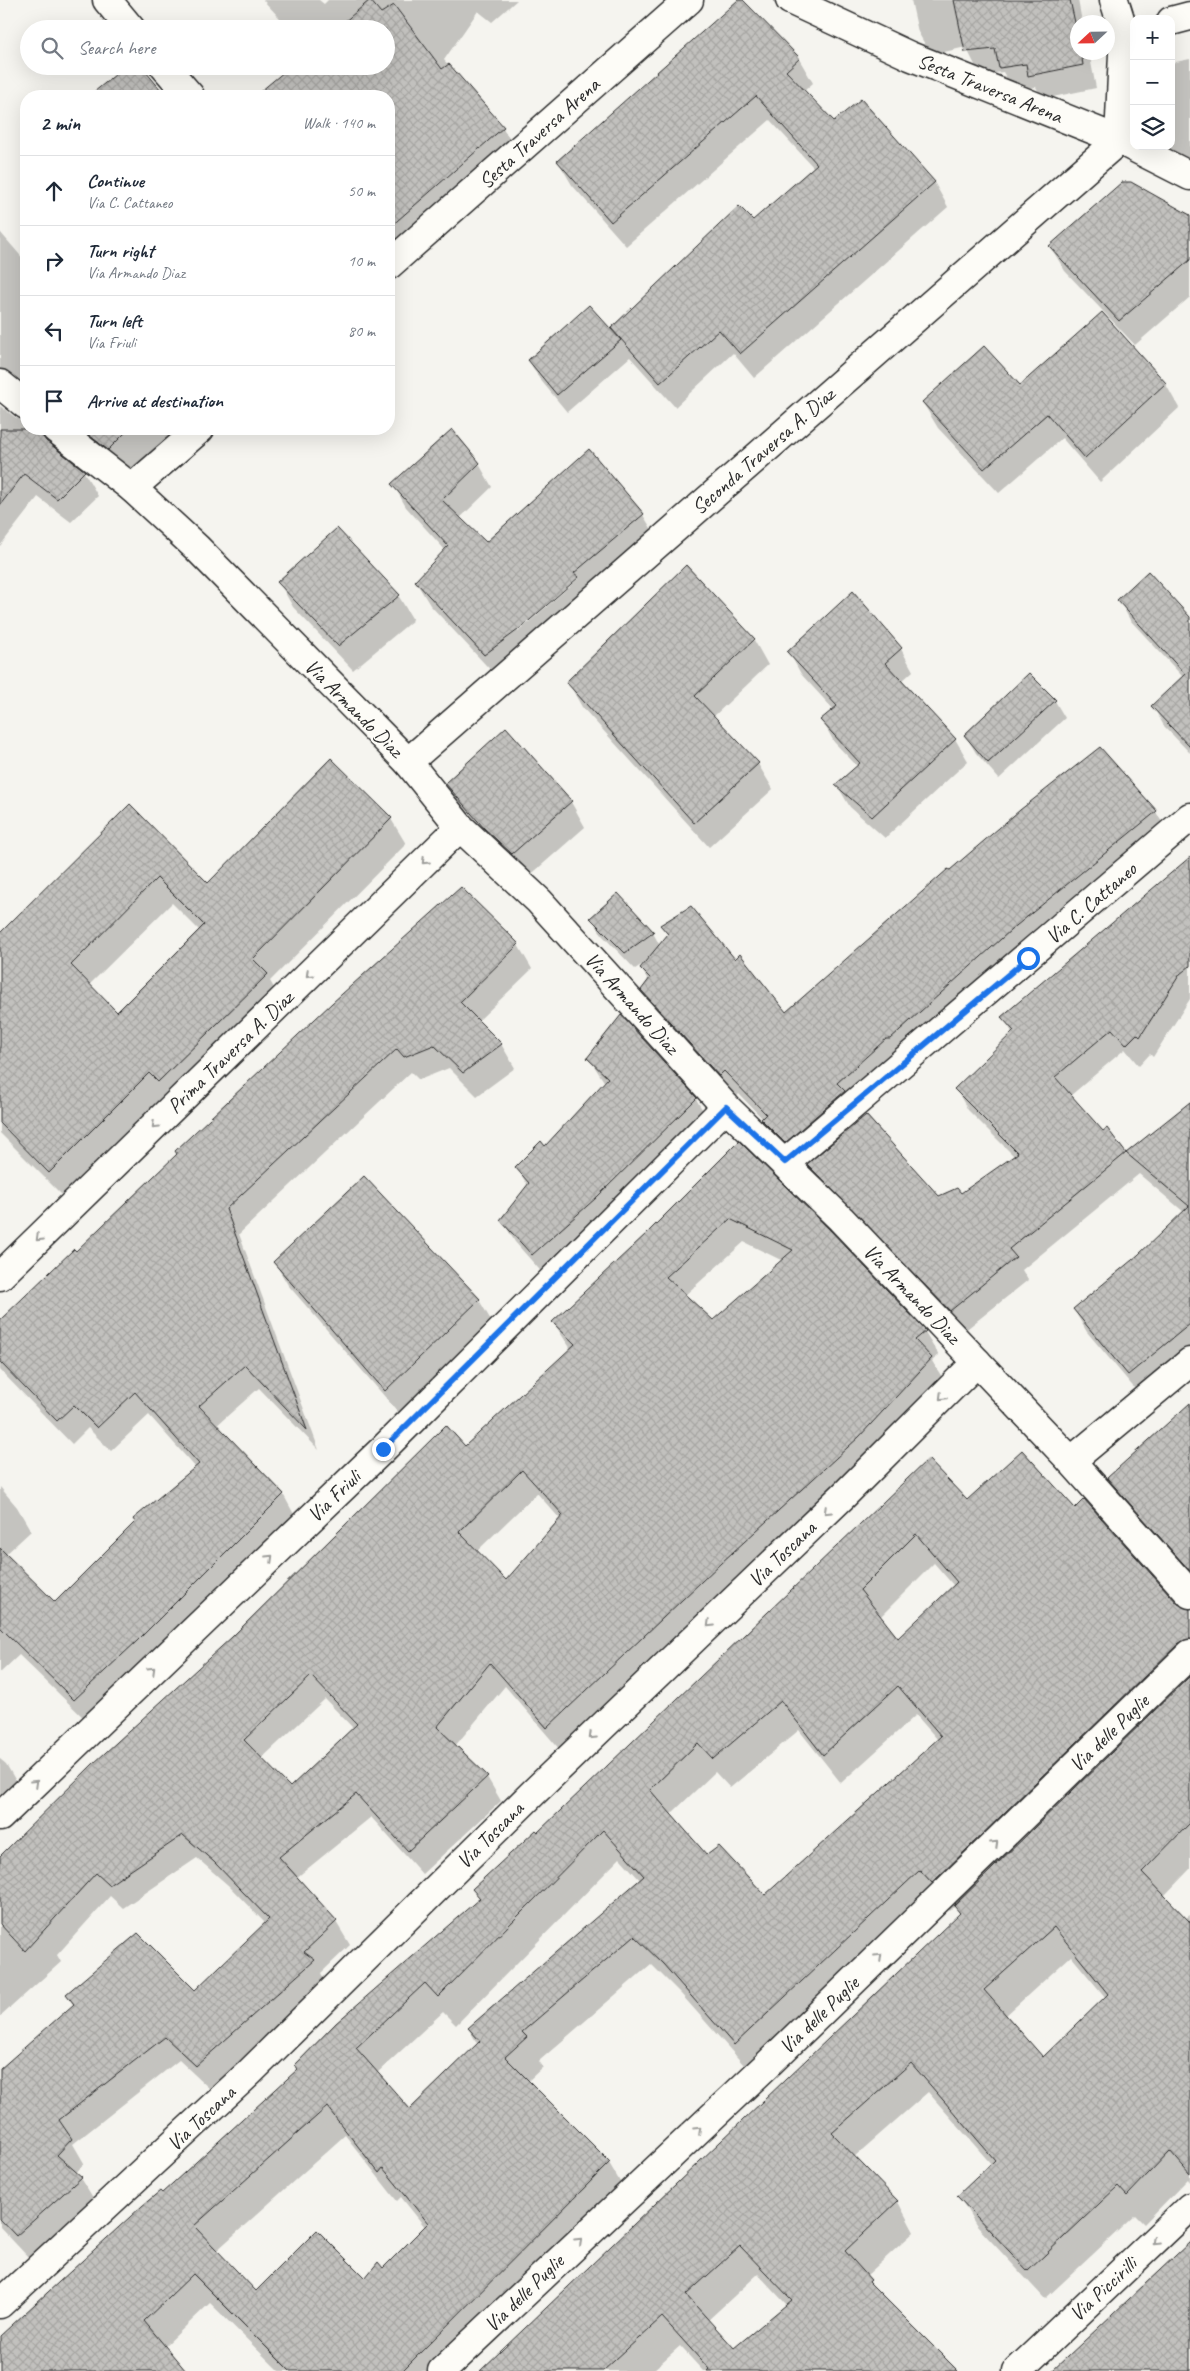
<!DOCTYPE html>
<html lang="en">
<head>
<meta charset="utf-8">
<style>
	body { margin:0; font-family:Caveat,sans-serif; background:#f2f2f3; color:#1f2937 }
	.controls { position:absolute; right:15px; top:15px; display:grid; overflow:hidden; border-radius:10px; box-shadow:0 5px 20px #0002 }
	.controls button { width:45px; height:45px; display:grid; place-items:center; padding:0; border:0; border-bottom:1px solid #e0e1e3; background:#fff; color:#1f2937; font:25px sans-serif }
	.compass { position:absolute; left:1070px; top:15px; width:45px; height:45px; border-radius:50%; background:#fff; box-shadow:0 5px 20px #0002; rotate:248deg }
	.stop { position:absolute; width:15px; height:15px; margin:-11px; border:4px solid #1a73e8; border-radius:50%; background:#fff }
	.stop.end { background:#1a73e8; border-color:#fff; box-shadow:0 1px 5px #0008 }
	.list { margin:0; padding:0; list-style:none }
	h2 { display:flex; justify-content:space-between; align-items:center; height:65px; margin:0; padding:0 20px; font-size:21px }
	h2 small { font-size:16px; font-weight:400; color:#747a83 }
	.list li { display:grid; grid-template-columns:32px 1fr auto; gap:15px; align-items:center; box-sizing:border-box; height:70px; padding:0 20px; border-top:1px solid #e0e1e3 }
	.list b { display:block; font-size:19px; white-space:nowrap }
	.list p { margin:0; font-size:16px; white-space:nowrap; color:#747a83 }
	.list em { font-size:16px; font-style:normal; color:#747a83 }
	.icon { flex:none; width:28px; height:28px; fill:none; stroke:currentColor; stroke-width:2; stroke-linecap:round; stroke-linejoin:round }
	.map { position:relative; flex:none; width:1190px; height:2371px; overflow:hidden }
	.search { position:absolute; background:#fff; box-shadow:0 5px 20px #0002; left:20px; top:20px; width:375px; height:55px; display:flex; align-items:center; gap:12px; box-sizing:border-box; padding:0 18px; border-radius:28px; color:#747a83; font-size:19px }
	.panel { position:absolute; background:#fff; box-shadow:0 5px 20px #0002; left:20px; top:90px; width:375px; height:345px; border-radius:20px }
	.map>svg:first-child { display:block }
</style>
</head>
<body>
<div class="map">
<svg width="1190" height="2371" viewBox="0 0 1190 2371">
	<defs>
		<pattern id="building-cross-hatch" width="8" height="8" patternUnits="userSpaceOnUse" patternTransform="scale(1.25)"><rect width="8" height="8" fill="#c2c1be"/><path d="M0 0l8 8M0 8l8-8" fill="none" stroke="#a7a6a3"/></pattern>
	</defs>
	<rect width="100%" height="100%" fill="#f5f4ef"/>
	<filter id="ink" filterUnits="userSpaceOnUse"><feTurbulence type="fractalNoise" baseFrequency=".02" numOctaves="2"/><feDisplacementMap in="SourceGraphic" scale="10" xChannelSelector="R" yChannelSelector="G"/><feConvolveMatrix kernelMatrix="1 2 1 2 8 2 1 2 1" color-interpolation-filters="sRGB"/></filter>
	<g filter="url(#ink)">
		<g fill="#0003" fill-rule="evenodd">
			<path d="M263,0H319L324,4L328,0H517L492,22L478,11L444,60L503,128L517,152L404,252L389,234V96H257L293,66H386V29H290Z"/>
			<path d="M740,0L799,59L813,83L804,91L834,123L934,182L948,207L754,378L733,353L675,407L630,357L567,412L539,378L529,361L615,334L613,329L753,222L814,168L770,120L626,246L572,185L558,161Z"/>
			<path d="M911,0H1078L1082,22H1078V52H1089L1096,88L1043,99L1036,87L1013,90L1003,72L980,75L966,47L931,55L918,32Z"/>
			<path d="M1190,59V162L1161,146H1171V63Z"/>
			<path d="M128,66H139L164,96H91Z"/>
			<path d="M1173,207L1190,214V297L1135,345L1065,271L1050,246Z"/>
			<path d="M0,232L26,262V391L0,370Z"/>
			<path d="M1104,313L1102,314L1165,383L1179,408L1100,482L1062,438L999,493L938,428L923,403L1020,387Z"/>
			<path d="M0,406L16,418L26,421V429H204L150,487L129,466L122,473L57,443L55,448L84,472L98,496L71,522L38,497L0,546Z"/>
			<path d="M588,451L643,515L657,538L498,678L430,605L416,582L446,551L406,507L393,484L479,464L492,487L460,518L486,543ZM578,576V579L518,632L517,630Z"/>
			<path d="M279,582L398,595L413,620L353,670L293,607Z"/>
			<path d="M1119,600L1190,619V753L1164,726L1153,706L1183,677L1130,620Z"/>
			<path d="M754,640L768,665L713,717L758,764L773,789L709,847L582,707L568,682Z"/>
			<path d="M901,649L913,671L901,682L955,739L968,761L885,838L850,807L837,785L858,767L834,742L822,720L834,710L801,674L789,652Z"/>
			<path d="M1055,701L1065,718L999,779L976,753L966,736Z"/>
			<path d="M505,729L571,802L585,827L527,878L461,808L446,783Z"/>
			<path d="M1100,749L1156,812L1170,836L799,1166L776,1144L763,1119L739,1094L734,1100L656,1014L642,990L649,982L641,968L644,963L635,969L602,935L592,918L653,933L660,946L668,936L662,926L735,961L786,1014L950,872Z"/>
			<path d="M331,759L391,819L406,844L270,981L281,1000L64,1197L0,1133V936L130,805L208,884ZM172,903L200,931L117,1013L89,985Z"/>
			<path d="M1190,859V999L1153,1057L1150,1054L1139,1066L1125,1049L1070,1096L1103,1133L1107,1130L1126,1155L1190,1103V1355L1141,1396L1087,1332L1074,1310L1139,1256L1184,1212L1139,1174L1022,1270L1028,1280L963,1332L821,1186L809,1165L939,1197L961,1195L1015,1157L968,1110L956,1089L1013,1034L1003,1017Z"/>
			<path d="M518,945L532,969L478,1021L501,1044L515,1068L477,1096L449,1068L419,1080L411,1072L239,1234L319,1450L259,1388L216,1426L283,1494L296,1518L89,1723L19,1655L0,1673V1487L17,1507L31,1531L5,1555L55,1604L196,1468L149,1415L111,1451L88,1428L72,1444L0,1370V1322L76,1253Z"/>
			<path d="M589,1058L696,1099L709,1121L546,1277L515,1242L502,1220L528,1186L517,1167L545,1147L605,1083Z"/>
			<path d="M739,1143L829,1231L925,1332L939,1355L932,1361L945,1382L561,1751L505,1686L455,1746L487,1777L501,1801L422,1874L371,1817L296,1878L336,1922L350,1945L321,1973L327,1985L210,2089L179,2060L73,2144L84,2163L76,2173L81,2178L95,2201L30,2259L0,2227V2071L74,2006L67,1995L195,1992L265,1923L229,1886L197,1858L123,1908L110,1896L57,1955L61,1962L0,2017V1858L464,1447L571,1349L553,1322L648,1234ZM744,1242L783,1261L713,1321L684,1296ZM537,1493L561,1520L506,1582L477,1551ZM325,1699L354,1729L290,1789L261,1759Z"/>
			<path d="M275,1263L479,1300L492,1322L399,1413L288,1285Z"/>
			<path d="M1190,1408V1580L1126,1508L1109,1478Z"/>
			<path d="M928,1461L967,1502L1075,1509L1178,1605L1190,1610V1869L1164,1896L1185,1919L1190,1915V2182L1188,2179L1144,2224L1135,2215L1045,2299L976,2225L959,2196L992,2165L928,2092L854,2157L898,2202L914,2232L866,2276L875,2289L956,2371H703L680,2346L652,2371H482L960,1915L955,1906L950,1911L938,1899L752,2074L681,1994L651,1964L539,2061L543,2067L528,2081L609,2163L626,2192L448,2371H279L210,2303L164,2347L183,2371H0V2338L162,2195L480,1900L474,1889L538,1834ZM934,1563L954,1586L898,1640L880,1617ZM916,1715L938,1740L765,1896L707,1857L670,1815L715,1772L730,1788L799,1730L841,1783ZM620,1858L641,1881L469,2029L478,2045L410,2111L377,2073L443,2012L456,2025ZM1071,1956L1106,1998L1042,2059L1005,2016ZM345,2135L397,2201L401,2197L425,2227L383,2270L365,2280L256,2293L216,2251ZM758,2274L787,2305L734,2350L707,2321Z"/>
			<path d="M0,1759L6,1764L20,1788L0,1806Z"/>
		</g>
		<g fill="url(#building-cross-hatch)" stroke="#2b2b2b" fill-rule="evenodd">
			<path d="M370,0L381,13L394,5L442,69L449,64L504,127L389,228V96H255L291,66H386V29H336Z"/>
			<path d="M738,0H743L800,58L786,71L834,121L861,99L935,182L740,354L719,330L660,383L611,328L739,206L753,220L817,164L756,96L611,222L557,161Z"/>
			<path d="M954,0H1070L1078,36V52H1081L1083,65L1028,76L1026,64L999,68L995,49L965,52Z"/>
			<path d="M126,66H141L166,96H89Z"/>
			<path d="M1122,182H1131L1190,215V260L1119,321L1049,246Z"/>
			<path d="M589,305L621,340L557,395L528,360Z"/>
			<path d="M1102,312L1166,383L1085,458L1047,414L984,469L922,402L984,346L1020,385Z"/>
			<path d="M0,429H41L42,435L46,441L85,471L57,499L24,474L0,505Z"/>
			<path d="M81,429H129L108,450Z"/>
			<path d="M452,429L480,463L442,500L486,542L589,449L644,514L574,573L579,577L522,627L484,655L415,581L448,546L391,484Z"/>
			<path d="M337,528L400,595L338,646L277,582Z"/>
			<path d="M686,565L755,639L695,696L759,763L694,823L566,682Z"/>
			<path d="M1148,571L1190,617V747L1151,706L1185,674L1117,600Z"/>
			<path d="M853,591L902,648L885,663L956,739L872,817L835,785L860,763L820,720L837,706L787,652Z"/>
			<path d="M1029,673L1056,700L988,763L964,735Z"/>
			<path d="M506,727L572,801L512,854L484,828L445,783Z"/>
			<path d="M1100,747L1157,811L1011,930L890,1039H886L837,1083L845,1091L785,1143L761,1119L766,1114L724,1071L719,1076L641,990L650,978L640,968L668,934L660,925L691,906L735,959L740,954L786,1012L948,869L950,870L1020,810Z"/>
			<path d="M331,758L392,818L253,959L268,974L158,1082L149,1073L49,1173L0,1123V933L130,804L208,883ZM157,878L204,925L117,1012L71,965Z"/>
			<path d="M1190,857V966L1180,974L1140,1037L1137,1034L1126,1045L1112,1029L1055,1077L1103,1131L1107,1128L1126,1153L1009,1249L1016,1257L950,1311L807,1164L866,1115L939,1196L957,1188L961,1193L1018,1153L954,1089L1014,1031L1001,1017Z"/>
			<path d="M461,887L519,944L460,1002L502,1044L463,1073L434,1045L404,1057L397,1049L226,1209L307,1430L245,1365L199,1406L284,1494L137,1641L74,1700L0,1627V1548L55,1602L135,1522L133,1519L199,1464L135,1392L97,1428L74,1405L57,1421L0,1362V1320L74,1249L76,1251L177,1154L175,1151L332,1003Z"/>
			<path d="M618,893L654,932L625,953L590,918Z"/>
			<path d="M621,1015L697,1098L596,1198L532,1255L500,1220L529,1183L515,1167L541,1141L545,1146L608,1078L587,1058Z"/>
			<path d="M1190,1102V1324L1128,1375L1073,1309L1138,1255L1189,1206L1126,1153Z"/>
			<path d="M739,1141L830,1230L926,1331L915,1340L932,1358L859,1437L721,1563L547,1728L490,1663L437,1727L488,1776L408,1851L356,1794L279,1857L337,1921L304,1952L315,1960L196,2066L165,2037L59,2120L72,2139L57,2155L82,2177L16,2236L0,2219V2069L74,2004L66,1994L138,1933L195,1990L269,1919L214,1862L183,1835L109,1885L96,1873L25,1951L0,1924V1856L94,1763L232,1637L446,1425L465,1446L575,1344L552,1322L647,1233ZM730,1219L793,1250L713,1320L666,1277ZM522,1470L563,1515L506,1580L459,1532ZM311,1676L357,1724L290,1787L244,1740Z"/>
			<path d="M364,1176L480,1299L385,1391L273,1262Z"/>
			<path d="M1190,1403V1571L1107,1478Z"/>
			<path d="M1022,1450L1075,1508L1084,1499L1178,1604L1190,1609V1639L1179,1643L932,1883L920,1870L734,2045L663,1964L634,1936L522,2032L527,2037L505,2057L610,2162L402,2371H290L193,2274L144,2321L186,2371H0V2336L142,2206L160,2191L162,2193L298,2069L295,2065L336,2023L480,1898L472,1889L536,1830L538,1832L928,1459L967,1500ZM916,1534L957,1582L898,1638L860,1590ZM898,1686L941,1736L765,1895L719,1846L707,1855L650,1790L698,1743L713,1759L781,1701L823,1755ZM603,1830L644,1876L468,2028L480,2041L410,2109L356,2048L425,1983L438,1997ZM327,2107L379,2173L383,2168L428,2223L383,2268L378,2262L365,2278L317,2230L256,2291L194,2226Z"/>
			<path d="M1190,1676V1823L1142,1872L1190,1922V2174L1170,2151L1127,2196L1118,2186L1028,2271L957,2196L995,2160L911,2063L832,2133L898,2201L845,2251L871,2280L869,2282L958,2371H707L709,2369L662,2317L603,2371H480L960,1913L954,1906ZM1054,1927L1108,1994L1043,2057L984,1990ZM740,2246L792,2300L734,2348L686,2295Z"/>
			<path d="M1190,2242V2371H1052Z"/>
		</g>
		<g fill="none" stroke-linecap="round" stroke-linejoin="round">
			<g stroke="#2b2b2b" stroke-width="31">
				<g id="street">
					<path d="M107,0L131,29"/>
					<path d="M790,0L910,56L1119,140L1190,176"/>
					<path d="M1114,0L1124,32L1119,140"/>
					<path d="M1171,21L1190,16"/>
					<path d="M164,66L190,96"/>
					<path d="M389,265L689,0"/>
					<path d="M0,384L26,405"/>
					<path d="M56,429L132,488L197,548L408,762L460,827L539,901L726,1107L841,1219L977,1362L1071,1461L1190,1594"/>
					<path d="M132,488L200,429"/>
					<path d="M408,762L1119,140"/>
					<path d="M785,1163L1190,817"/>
					<path d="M0,1276L460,827"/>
					<path d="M1071,1461L1190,1362"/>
					<path d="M0,1817L383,1449L726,1107"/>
					<path d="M0,2304L249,2073L533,1793L844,1495L977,1362"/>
					<path d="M442,2371L766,2066L1190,1654"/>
					<path d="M1017,2371L1190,2207"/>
				</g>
			</g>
			<use href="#street" stroke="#fdfcf7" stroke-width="28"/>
		</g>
		<defs><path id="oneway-chevron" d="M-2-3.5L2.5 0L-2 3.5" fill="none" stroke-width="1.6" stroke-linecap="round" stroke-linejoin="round" transform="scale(1.25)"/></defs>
		<g stroke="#9e9e9b">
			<use href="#oneway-chevron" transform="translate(425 861) rotate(136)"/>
			<use href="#oneway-chevron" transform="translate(309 974) rotate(136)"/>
			<use href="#oneway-chevron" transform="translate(155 1125) rotate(136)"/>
			<use href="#oneway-chevron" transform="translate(39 1238) rotate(136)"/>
			<use href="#oneway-chevron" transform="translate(942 1397) rotate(135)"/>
			<use href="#oneway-chevron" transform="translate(827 1511) rotate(136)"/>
			<use href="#oneway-chevron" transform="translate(270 1558) rotate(-44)"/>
			<use href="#oneway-chevron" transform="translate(710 1624) rotate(136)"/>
			<use href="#oneway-chevron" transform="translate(152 1670) rotate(-44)"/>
			<use href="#oneway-chevron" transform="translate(592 1736) rotate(136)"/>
			<use href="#oneway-chevron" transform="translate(35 1783) rotate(-44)"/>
			<use href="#oneway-chevron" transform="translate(995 1844) rotate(-44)"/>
			<use href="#oneway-chevron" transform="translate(879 1957) rotate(-44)"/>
			<use href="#oneway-chevron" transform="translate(698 2130) rotate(-43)"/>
			<use href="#oneway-chevron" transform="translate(579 2241) rotate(-43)"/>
			<use href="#oneway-chevron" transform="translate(1155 2241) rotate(137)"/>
		</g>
	</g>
	<g fill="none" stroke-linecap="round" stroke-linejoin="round" filter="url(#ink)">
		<path stroke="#1a73e8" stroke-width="6" d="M383,1449L726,1107L785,1162L1028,958"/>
	</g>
	<g text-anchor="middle" stroke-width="4.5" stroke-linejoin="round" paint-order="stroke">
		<g font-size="21" fill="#2b2b2b" stroke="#fdfcf7">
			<text transform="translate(990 88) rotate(22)" y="7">Sesta Traversa Arena</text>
			<text transform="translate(539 133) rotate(-42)" y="7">Sesta Traversa Arena</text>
			<text transform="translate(763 451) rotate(-41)" y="7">Seconda Traversa A. Diaz</text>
			<text transform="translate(354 708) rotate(45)" y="7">Via Armando Diaz</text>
			<text transform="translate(1091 903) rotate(-41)" y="7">Via C. Cattaneo</text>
			<text transform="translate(632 1003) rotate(48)" y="7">Via Armando Diaz</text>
			<text transform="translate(230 1052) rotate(-44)" y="7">Prima Traversa A. Diaz</text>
			<text transform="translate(912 1294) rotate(46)" y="7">Via Armando Diaz</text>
			<text transform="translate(334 1496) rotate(-44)" y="7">Via Friuli</text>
			<text transform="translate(782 1554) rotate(-44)" y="7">Via Toscana</text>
			<text transform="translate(1109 1733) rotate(-44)" y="7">Via delle Puglie</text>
			<text transform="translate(490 1835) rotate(-45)" y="7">Via Toscana</text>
			<text transform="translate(819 2015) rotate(-44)" y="7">Via delle Puglie</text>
			<text transform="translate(201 2118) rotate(-43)" y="7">Via Toscana</text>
			<text transform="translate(1103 2289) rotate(-43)" y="7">Via Piccirilli</text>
			<text transform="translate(524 2293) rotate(-44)" y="7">Via delle Puglie</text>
		</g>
	</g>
</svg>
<div class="controls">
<button>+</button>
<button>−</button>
<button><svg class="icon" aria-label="layers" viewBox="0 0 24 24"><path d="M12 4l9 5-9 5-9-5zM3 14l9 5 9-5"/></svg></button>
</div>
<svg class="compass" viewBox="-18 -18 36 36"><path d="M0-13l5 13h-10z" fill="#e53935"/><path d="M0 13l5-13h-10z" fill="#747a83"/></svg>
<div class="stop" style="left:1028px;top:958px"></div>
<div class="stop end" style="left:383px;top:1449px"></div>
<div class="search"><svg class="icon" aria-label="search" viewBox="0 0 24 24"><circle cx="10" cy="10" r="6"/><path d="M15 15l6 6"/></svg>Search here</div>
<section class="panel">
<h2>2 min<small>Walk · 140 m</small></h2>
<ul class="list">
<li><svg class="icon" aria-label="ahead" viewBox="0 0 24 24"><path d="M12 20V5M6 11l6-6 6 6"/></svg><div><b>Continue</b><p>Via C. Cattaneo</p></div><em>50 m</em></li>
<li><svg class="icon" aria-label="right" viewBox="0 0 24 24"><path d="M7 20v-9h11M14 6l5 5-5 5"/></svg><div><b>Turn right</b><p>Via Armando Diaz</p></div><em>10 m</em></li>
<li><svg class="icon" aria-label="left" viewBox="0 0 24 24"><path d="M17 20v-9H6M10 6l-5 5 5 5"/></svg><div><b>Turn left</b><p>Via Friuli</p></div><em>80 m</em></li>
<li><svg class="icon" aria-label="arrive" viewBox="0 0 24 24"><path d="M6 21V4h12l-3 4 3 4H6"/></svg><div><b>Arrive at destination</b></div></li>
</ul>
</section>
</div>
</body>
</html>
